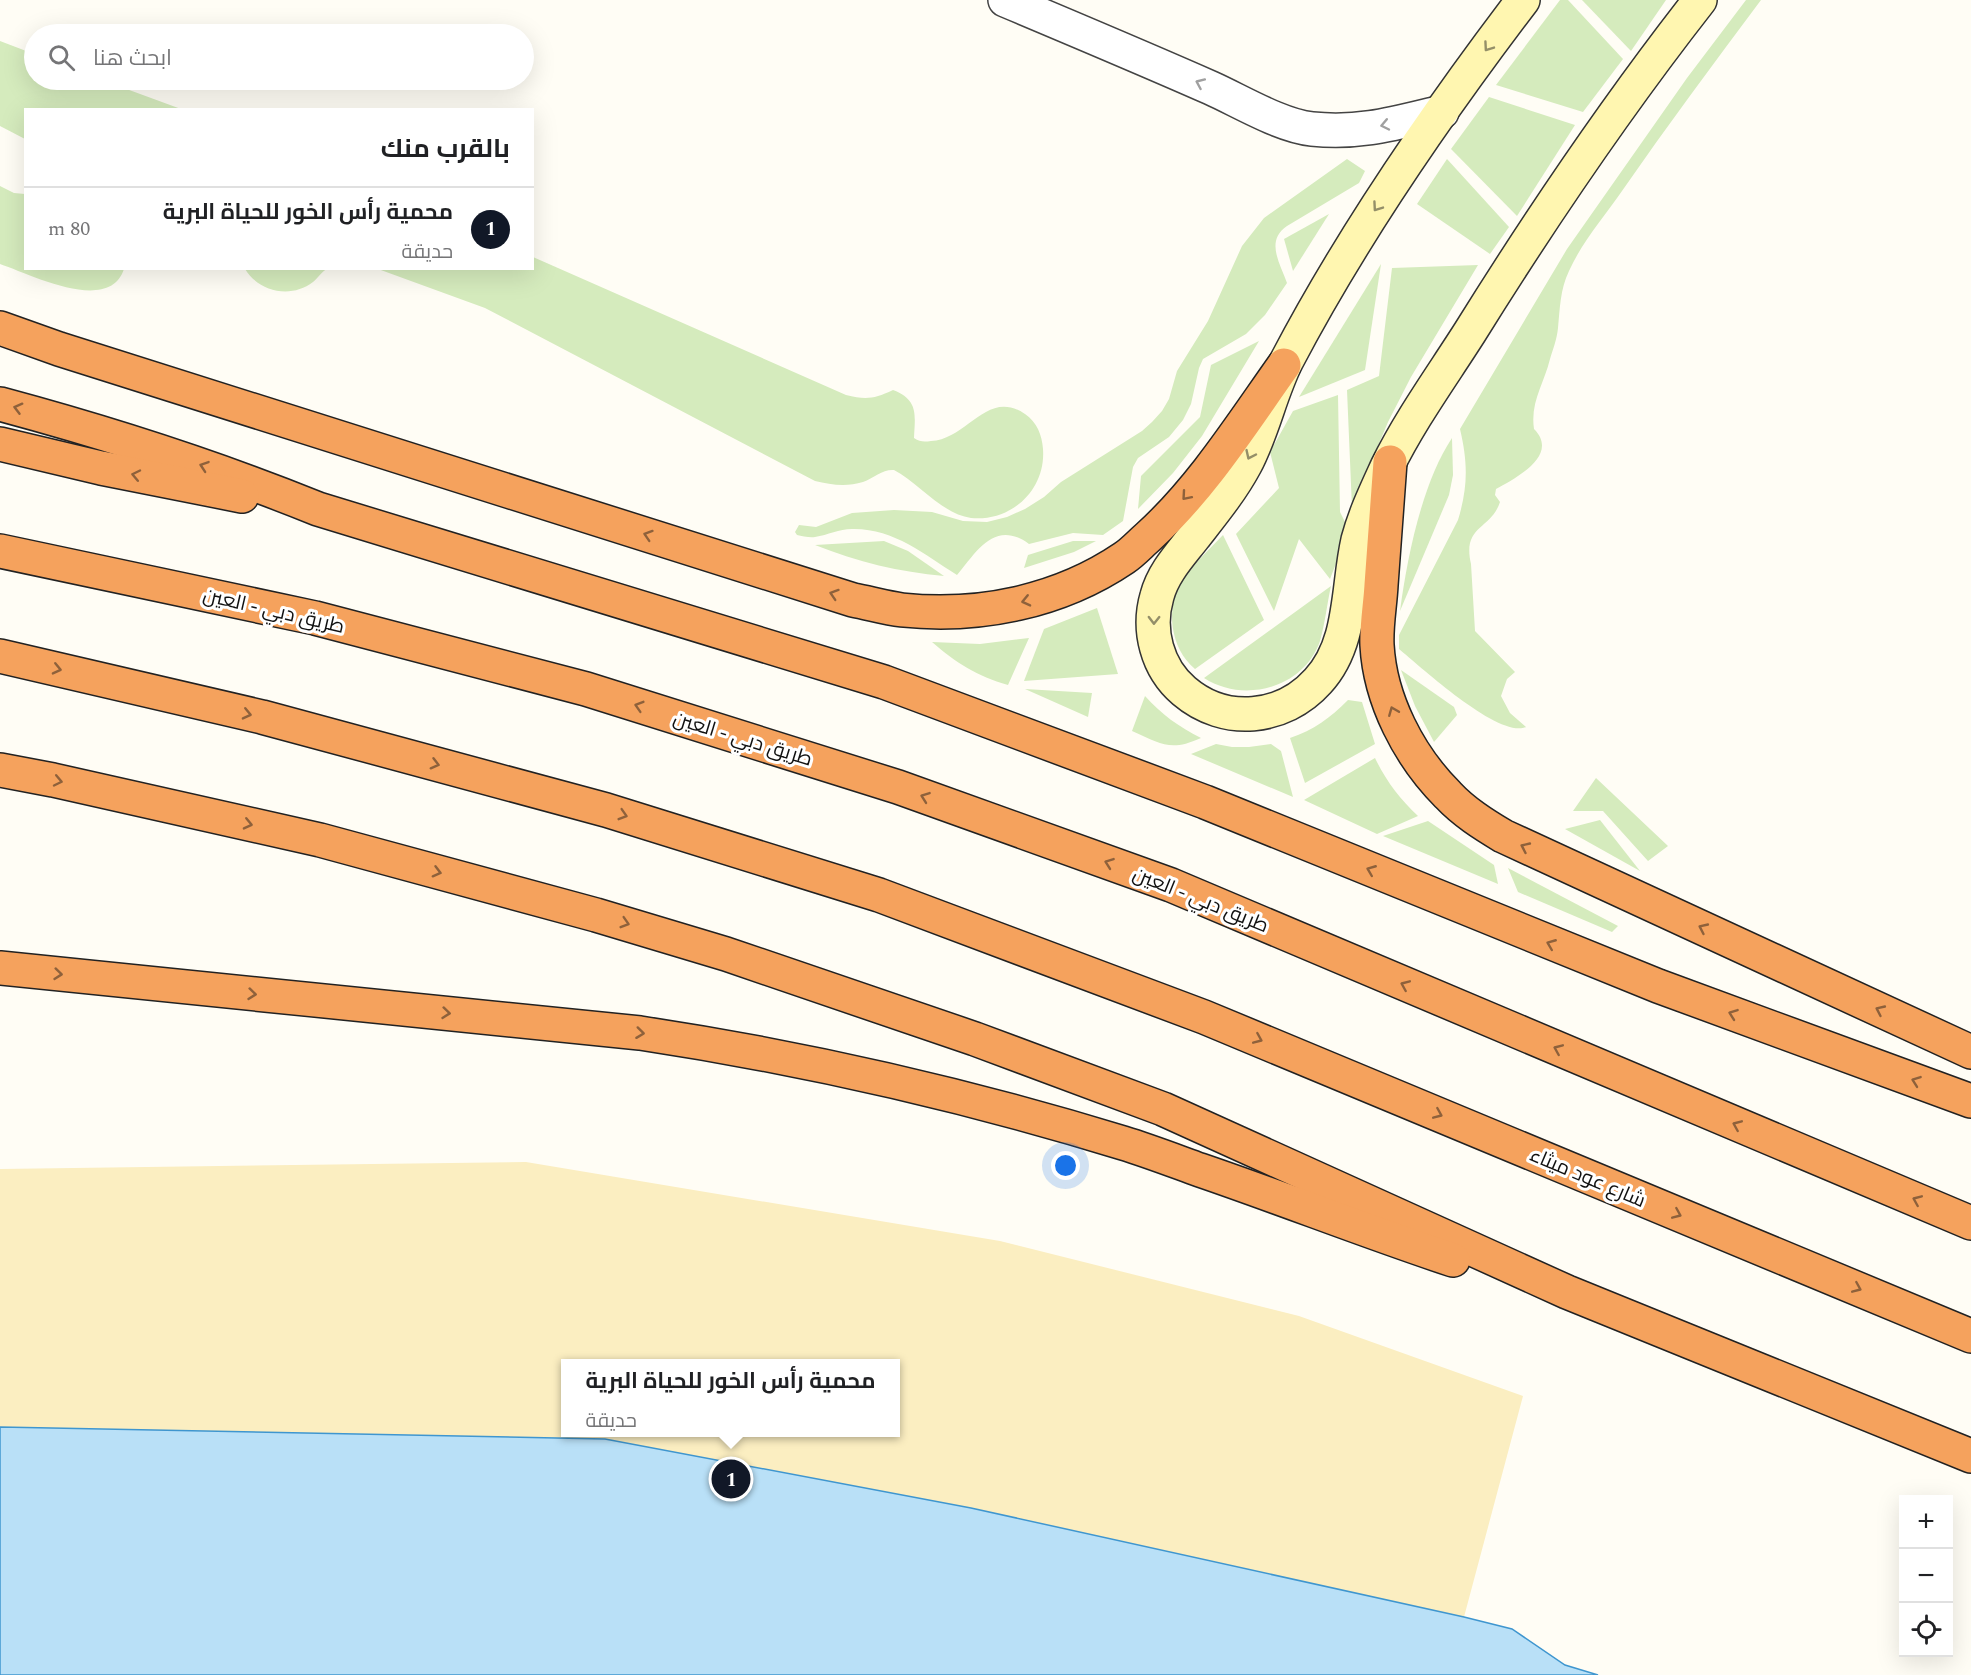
<!DOCTYPE html>
<html lang="ar">
<head>
<meta charset="utf-8">
<style>
	body { margin:0; font-family:Spectral,Cairo,serif; background:#f6f6f6; color:#202124; direction:rtl }
	.controls { position:absolute; right:18px; bottom:18px; display:grid; overflow:hidden; border-radius:0px; box-shadow:0 6px 24px #0002 }
	.controls button { width:54px; height:54px; display:grid; place-items:center; padding:0; border:0; border-bottom:2px solid #e0e0e0; background:#fff; color:#202124; font:30px sans-serif }
	.you { position:absolute; left:1066px; top:1166px; width:21px; height:21px; margin:-15px; border:4px solid #fff; border-radius:50%; background:#1a73e8; box-shadow:0 0 0 9px #1a73e833 }
	.badge { display:grid; place-items:center; width:39px; height:39px; border-radius:50%; background:#111827; color:#fff; font-size:20px; font-weight:700 }
	.pin { position:absolute; translate:-50% -50%; border:3px solid #fff; box-shadow:0 2px 6px #0006 }
	.popup { position:absolute; left:561px; top:1359px; width:339px; height:78px; box-sizing:border-box; display:grid; place-content:center; border-radius:0px; background:#fff; filter:drop-shadow(0 2px 4px #0005); font-size:20px; white-space:nowrap; color:#757577 }
	.popup b { font-size:22px; color:#202124 }
	.popup::after { content:''; position:absolute; left:50%; top:100%; margin-left:-12px; border:12px solid transparent; border-top-color:#fff }
	.list { margin:0; padding:0; list-style:none }
	h2 { display:flex; justify-content:space-between; align-items:center; height:78px; margin:0; padding:0 24px; font-size:26px }
	h2 small { font-size:20px; font-weight:400; color:#757577 }
	.list li { display:grid; grid-template-columns:39px 1fr auto; gap:18px; align-items:center; box-sizing:border-box; height:84px; padding:0 24px; border-top:2px solid #e0e0e0 }
	.list b { display:block; font-size:22px; white-space:nowrap }
	.list p { margin:0; font-size:20px; white-space:nowrap; color:#757577 }
	.list em { font-size:20px; font-style:normal; color:#757577 }
	.icon { flex:none; width:33px; height:33px; fill:none; stroke:currentColor; stroke-width:2; stroke-linecap:round; stroke-linejoin:round }
	.map { position:relative; flex:none; width:1971px; height:1675px; overflow:hidden; direction:ltr }
	.search { position:absolute; background:#fff; box-shadow:0 6px 24px #0002; left:24px; top:24px; width:510px; height:66px; display:flex; align-items:center; gap:15px; box-sizing:border-box; padding:0 21px; border-radius:33px; color:#757577; font-size:22px }
	.panel { position:absolute; background:#fff; box-shadow:0 6px 24px #0002; left:24px; top:108px; width:510px; height:162px; border-radius:0px; direction:rtl }
	.map>svg:first-child { display:block }
</style>
</head>
<body>
<div class="map">
<svg width="1971" height="1675" viewBox="0 0 1971 1675">
	<rect width="100%" height="100%" fill="#fffdf5"/>
	<g fill="#d5ebbd">
		<path d="M1560,0H1568L1623,59L1583,112L1496,85Z"/>
		<path d="M1582,0H1666L1631,51Z"/>
		<path d="M1746,0H1761C1714,63 1667,126 1622,191C1604,217 1582,242 1569,271C1560,290 1560,308 1558,328C1557,339 1553,349 1550,359C1544,384 1530,402 1534,429C1560,455 1516,478 1496,489L1495,495L1500,502C1491,530 1462,525 1471,564L1475,631L1515,672L1507,679L1501,696L1510,713L1526,727C1499,739 1421,667 1399,649V635L1458,520C1468,487 1468,463 1460,429L1567,249L1687,78Z"/>
		<path d="M0,41L34,54V80H102L181,109L26,110L25,139L0,126Z"/>
		<path d="M1489,97L1575,125L1517,216L1451,149Z"/>
		<path d="M1347,159L1365,171L1359,183L1287,226C1265,241 1280,263 1287,283L1265,315L1246,334L1203,359L1199,368L1191,404L1183,420L1169,437L1138,458L1133,467L1123,521L1103,535L1073,533L1029,544C995,519 977,551 957,575C924,554 893,528 852,529C839,529 828,535 815,537C810,538 802,536 797,535L795,532L799,525L816,527L852,513L894,510L932,512L963,521L987,522L1007,517L1025,509L1044,497L1061,482L1142,431L1152,422L1162,411L1169,399L1177,371L1208,321L1242,246L1264,218Z"/>
		<path d="M1447,159L1509,227L1490,254L1417,204Z"/>
		<path d="M0,186L14,193L25,194L26,268L124,269C109,315 30,274 0,264Z"/>
		<path d="M1329,214L1293,271L1284,239Z"/>
		<path d="M533,257L846,395C866,400 874,399 893,390C919,400 915,415 914,438C920,442 924,442 931,441C968,439 987,388 1025,414C1037,422 1042,435 1043,449C1046,490 1011,522 971,518C942,514 919,483 894,470C883,469 874,478 863,482C847,487 831,485 815,481L485,308L378,269L532,268Z"/>
		<path d="M1381,264L1365,370L1299,397Z"/>
		<path d="M1478,265L1411,377L1388,422L1352,508L1347,390L1379,376L1392,268Z"/>
		<path d="M245,269H327C321,272 318,278 313,282C291,299 259,292 245,269Z"/>
		<path d="M1259,341L1202,436L1173,473L1138,509L1141,476L1200,417L1211,365Z"/>
		<path d="M1338,395L1340,512L1349,530L1330,579L1299,539L1274,611L1236,534L1279,488L1270,452L1293,411Z"/>
		<path d="M1452,438L1453,475L1449,495L1400,611C1407,558 1422,483 1452,438Z"/>
		<path d="M1223,535L1264,620L1195,669C1170,648 1165,608 1182,580C1191,566 1211,548 1223,535Z"/>
		<path d="M884,541L908,551L944,576C899,572 858,562 815,545Z"/>
		<path d="M1073,541H1096L1074,552L1024,568L1028,555Z"/>
		<path d="M1331,586C1327,604 1325,624 1320,641C1304,688 1244,704 1204,678Z"/>
		<path d="M1097,608L1118,674L1024,681L1044,629Z"/>
		<path d="M1029,638L1008,685C977,676 956,663 932,642L980,644Z"/>
		<path d="M1401,670L1454,707L1457,715L1434,742L1415,706Z"/>
		<path d="M1025,689L1092,693L1088,717Z"/>
		<path d="M1145,696C1161,714 1179,727 1201,738C1170,752 1162,744 1132,731Z"/>
		<path d="M1348,700L1362,702L1375,744L1305,783L1290,738C1314,730 1330,718 1348,700Z"/>
		<path d="M1216,744L1232,747H1249L1271,744L1281,751L1293,797L1191,754Z"/>
		<path d="M1375,758C1386,781 1400,799 1418,816L1377,834L1304,800Z"/>
		<path d="M1596,778L1668,846L1648,861L1603,811H1573Z"/>
		<path d="M1600,820L1640,871L1565,829Z"/>
		<path d="M1428,821L1494,865L1498,884L1383,836Z"/>
		<path d="M1508,868L1618,926L1612,932L1518,892Z"/>
	</g>
	<path fill="#fbeec1" fill-rule="evenodd" d="M526,1162L1000,1241L1299,1316L1523,1396L1464,1617L971,1508L605,1439L0,1427V1169ZM566,1364H896V1432H566Z"/>
	<path fill="#b9e0f7" stroke="#3f96cf" stroke-width="1.5" d="M0,1427L605,1439L971,1508L1464,1617L1512,1629L1565,1665L1598,1675H0Z"/>
	<g fill="none" stroke-linecap="round" stroke-linejoin="round">
		<g stroke="#444" stroke-width="36">
			<path id="street" d="M1005,0C1074,29 1143,58 1211,88C1240,101 1281,126 1312,129C1361,134 1396,123 1442,112"/>
		</g>
		<g stroke="#333" stroke-width="36">
			<path id="secondary" d="M1523,0C1437,113 1353,234 1287,360C1270,393 1263,432 1245,465C1231,491 1212,514 1194,537C1180,555 1163,573 1157,596C1147,630 1157,668 1184,691C1225,726 1283,720 1318,681C1353,643 1347,588 1358,540C1365,514 1376,491 1387,467C1410,420 1442,376 1470,332C1541,218 1617,106 1700,0"/>
		</g>
		<g stroke="#222" stroke-width="36">
			<g id="highway">
				<path d="M0,328L59,349L853,600C869,603 886,608 902,610C979,618 1059,602 1124,558C1133,552 1140,544 1148,537C1202,488 1242,424 1284,365"/>
				<path d="M0,404C108,433 214,467 318,509L884,682L1205,802L1658,986L1971,1101"/>
				<path d="M0,444L101,468L242,496"/>
				<path d="M1390,462C1387,503 1384,544 1381,585C1380,605 1376,625 1377,645C1380,700 1409,756 1448,795C1464,812 1483,824 1503,836L1971,1052"/>
				<path d="M0,551L315,618L586,689L898,787L1171,885L1971,1223"/>
				<path d="M0,656L262,717L606,810L879,895L1204,1017L1971,1336"/>
				<path d="M0,770L53,780L320,840L596,915L726,954L975,1039L1163,1109L1567,1292L1971,1456"/>
				<path d="M0,968L640,1033C805,1058 963,1094 1123,1143C1149,1151 1175,1161 1200,1170C1285,1199 1368,1232 1453,1260"/>
			</g>
		</g>
		<use href="#street" stroke="#fff" stroke-width="33"/>
		<use href="#secondary" stroke="#fff6b0" stroke-width="33"/>
		<use href="#highway" stroke="#f5a25d" stroke-width="33"/>
	</g>
	<defs><path id="oneway-chevron" d="M-2-3.5L2.5 0L-2 3.5" fill="none" stroke-width="1.6" stroke-linecap="round" stroke-linejoin="round" transform="scale(1.5)"/></defs>
	<g stroke="#948f68">
		<use href="#oneway-chevron" transform="translate(1488 47) rotate(125)"/>
		<use href="#oneway-chevron" transform="translate(1377 207) rotate(125)"/>
		<use href="#oneway-chevron" transform="translate(1250 455) rotate(115)"/>
		<use href="#oneway-chevron" transform="translate(1154 620) rotate(91)"/>
	</g>
	<g stroke="#a0a0a0">
		<use href="#oneway-chevron" transform="translate(1200 83) rotate(-156)"/>
		<use href="#oneway-chevron" transform="translate(1385 125) rotate(168)"/>
	</g>
	<g stroke="#8e613b">
		<use href="#oneway-chevron" transform="translate(18 408) rotate(-165)"/>
		<use href="#oneway-chevron" transform="translate(204 466) rotate(-161)"/>
		<use href="#oneway-chevron" transform="translate(136 475) rotate(-168)"/>
		<use href="#oneway-chevron" transform="translate(1186 496) rotate(131)"/>
		<use href="#oneway-chevron" transform="translate(648 535) rotate(-162)"/>
		<use href="#oneway-chevron" transform="translate(834 594) rotate(-162)"/>
		<use href="#oneway-chevron" transform="translate(1026 601) rotate(167)"/>
		<use href="#oneway-chevron" transform="translate(57 669) rotate(13)"/>
		<use href="#oneway-chevron" transform="translate(639 706) rotate(-163)"/>
		<use href="#oneway-chevron" transform="translate(1393 711) rotate(-112)"/>
		<use href="#oneway-chevron" transform="translate(247 714) rotate(13)"/>
		<use href="#oneway-chevron" transform="translate(435 764) rotate(15)"/>
		<use href="#oneway-chevron" transform="translate(58 781) rotate(12)"/>
		<use href="#oneway-chevron" transform="translate(925 797) rotate(-160)"/>
		<use href="#oneway-chevron" transform="translate(623 815) rotate(17)"/>
		<use href="#oneway-chevron" transform="translate(248 824) rotate(13)"/>
		<use href="#oneway-chevron" transform="translate(1525 847) rotate(-155)"/>
		<use href="#oneway-chevron" transform="translate(1109 863) rotate(-160)"/>
		<use href="#oneway-chevron" transform="translate(1371 870) rotate(-158)"/>
		<use href="#oneway-chevron" transform="translate(437 872) rotate(15)"/>
		<use href="#oneway-chevron" transform="translate(625 923) rotate(17)"/>
		<use href="#oneway-chevron" transform="translate(1703 928) rotate(-155)"/>
		<use href="#oneway-chevron" transform="translate(1551 944) rotate(-158)"/>
		<use href="#oneway-chevron" transform="translate(58 974) rotate(6)"/>
		<use href="#oneway-chevron" transform="translate(1405 985) rotate(-157)"/>
		<use href="#oneway-chevron" transform="translate(252 994) rotate(6)"/>
		<use href="#oneway-chevron" transform="translate(1880 1010) rotate(-155)"/>
		<use href="#oneway-chevron" transform="translate(446 1013) rotate(6)"/>
		<use href="#oneway-chevron" transform="translate(1733 1014) rotate(-160)"/>
		<use href="#oneway-chevron" transform="translate(640 1033) rotate(7)"/>
		<use href="#oneway-chevron" transform="translate(1258 1039) rotate(23)"/>
		<use href="#oneway-chevron" transform="translate(1558 1049) rotate(-157)"/>
		<use href="#oneway-chevron" transform="translate(1916 1081) rotate(-160)"/>
		<use href="#oneway-chevron" transform="translate(1438 1114) rotate(23)"/>
		<use href="#oneway-chevron" transform="translate(1737 1125) rotate(-157)"/>
		<use href="#oneway-chevron" transform="translate(1917 1200) rotate(-157)"/>
		<use href="#oneway-chevron" transform="translate(1677 1214) rotate(23)"/>
		<use href="#oneway-chevron" transform="translate(1857 1288) rotate(23)"/>
	</g>
	<g text-anchor="middle" stroke-width="6" stroke-linejoin="round" paint-order="stroke">
		<g font-size="20" fill="#111" stroke="#fff">
			<text transform="translate(274 610) rotate(13)" y="7">طريق دبي - العين</text>
			<text transform="translate(743 738) rotate(17)" y="7">طريق دبي - العين</text>
			<text transform="translate(1201 899) rotate(22)" y="7">طريق دبي - العين</text>
			<text transform="translate(1588 1177) rotate(23)" y="7">شارع عود ميثاء</text>
		</g>
	</g>
</svg>
<div class="controls">
<button>+</button>
<button>−</button>
<button><svg class="icon" aria-label="locate" viewBox="0 0 24 24"><circle cx="12" cy="12" r="6"/><path d="M12 2v4M12 18v4M2 12h4M18 12h4"/></svg></button>
</div>
<div class="you"></div>
<div class="pin badge" style="left:731px;top:1479px">1</div>
<div class="popup"><b>محمية رأس الخور للحياة البرية</b>حديقة</div>
<div class="search"><svg class="icon" aria-label="search" viewBox="0 0 24 24"><circle cx="10" cy="10" r="6"/><path d="M15 15l6 6"/></svg>ابحث هنا</div>
<section class="panel">
<h2>بالقرب منك<small></small></h2>
<ul class="list">
<li><span class="badge">1</span><div><b>محمية رأس الخور للحياة البرية</b><p>حديقة</p></div><em>80 m</em></li>
</ul>
</section>
</div>
</body>
</html>
